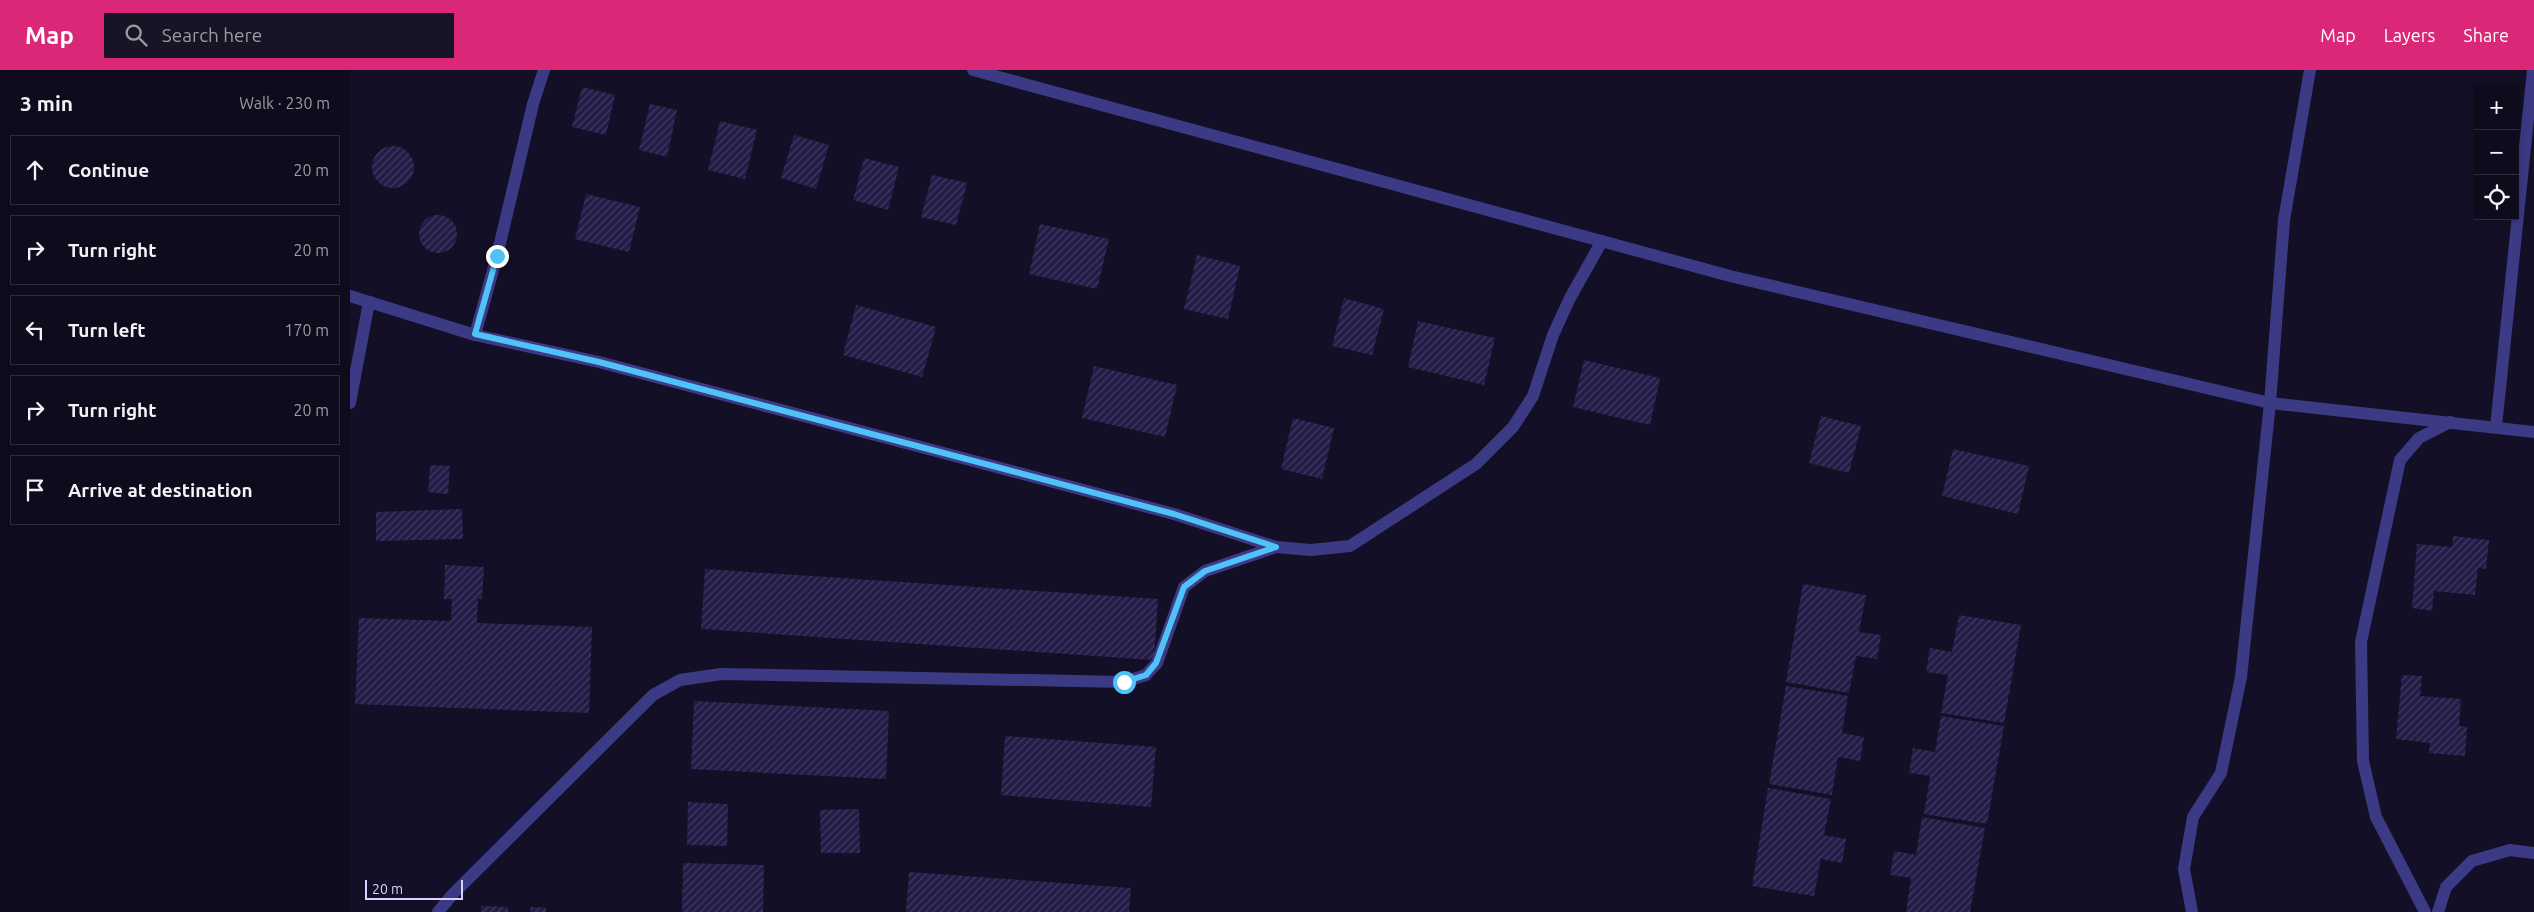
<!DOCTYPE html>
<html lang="en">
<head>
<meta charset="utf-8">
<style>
	body { margin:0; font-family:Ubuntu,sans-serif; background:#171425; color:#f1f3f6 }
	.controls { position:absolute; right:15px; top:15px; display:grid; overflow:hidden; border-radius:0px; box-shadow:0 2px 12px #0003 }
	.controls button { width:45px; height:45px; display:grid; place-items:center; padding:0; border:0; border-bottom:1px solid #2e2b3b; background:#0e0b1c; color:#f1f3f6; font:25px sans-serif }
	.scale { position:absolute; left:15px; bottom:12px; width:98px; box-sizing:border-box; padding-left:5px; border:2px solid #d9d4ff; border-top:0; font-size:14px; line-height:18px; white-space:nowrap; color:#d9d4ff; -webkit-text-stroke:4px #130f26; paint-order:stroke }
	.stop { position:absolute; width:15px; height:15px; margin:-11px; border:4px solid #4fc3f7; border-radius:50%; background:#fff }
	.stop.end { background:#4fc3f7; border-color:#fff; box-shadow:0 1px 5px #0008 }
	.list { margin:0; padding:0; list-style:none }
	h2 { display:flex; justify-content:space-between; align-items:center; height:65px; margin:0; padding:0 20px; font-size:21px }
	h2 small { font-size:16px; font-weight:400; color:#9b9ba3 }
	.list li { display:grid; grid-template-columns:32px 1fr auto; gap:15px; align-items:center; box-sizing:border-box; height:70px; margin:0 10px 10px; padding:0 10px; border:1px solid #2e2b3b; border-radius:0px }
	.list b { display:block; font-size:19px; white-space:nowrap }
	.list em { font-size:16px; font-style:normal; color:#9b9ba3 }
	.icon { flex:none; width:28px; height:28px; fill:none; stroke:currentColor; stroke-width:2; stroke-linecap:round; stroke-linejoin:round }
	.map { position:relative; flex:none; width:2184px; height:842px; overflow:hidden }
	header { display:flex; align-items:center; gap:30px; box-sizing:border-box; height:70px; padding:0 25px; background:#db2777; color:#fff }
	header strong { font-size:24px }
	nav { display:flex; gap:28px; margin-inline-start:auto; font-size:18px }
	.search { width:350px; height:45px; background:#171425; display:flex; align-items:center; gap:12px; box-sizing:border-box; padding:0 18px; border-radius:0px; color:#9b9ba3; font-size:19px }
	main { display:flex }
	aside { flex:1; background:#0e0b1c }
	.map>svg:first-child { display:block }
</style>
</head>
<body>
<header>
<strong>Map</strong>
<div class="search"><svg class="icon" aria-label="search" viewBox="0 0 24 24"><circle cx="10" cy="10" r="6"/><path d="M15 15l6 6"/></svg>Search here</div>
<nav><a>Map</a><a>Layers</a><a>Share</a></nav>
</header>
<main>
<aside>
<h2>3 min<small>Walk · 230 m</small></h2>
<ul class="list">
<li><svg class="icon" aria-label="ahead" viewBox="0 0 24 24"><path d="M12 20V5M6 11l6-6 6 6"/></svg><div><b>Continue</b></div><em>20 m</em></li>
<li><svg class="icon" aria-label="right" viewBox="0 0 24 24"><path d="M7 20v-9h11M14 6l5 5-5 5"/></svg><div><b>Turn right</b></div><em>20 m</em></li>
<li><svg class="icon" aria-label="left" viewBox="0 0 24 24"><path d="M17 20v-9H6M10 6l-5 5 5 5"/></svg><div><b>Turn left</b></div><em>170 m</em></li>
<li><svg class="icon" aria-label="right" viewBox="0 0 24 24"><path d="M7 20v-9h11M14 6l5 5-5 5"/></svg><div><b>Turn right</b></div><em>20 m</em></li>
<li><svg class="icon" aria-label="arrive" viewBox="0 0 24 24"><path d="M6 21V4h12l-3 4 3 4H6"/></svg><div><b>Arrive at destination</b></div></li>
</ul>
</aside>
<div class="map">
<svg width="2184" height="842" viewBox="0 0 2184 842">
	<defs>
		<pattern id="building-hatch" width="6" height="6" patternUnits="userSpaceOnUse" patternTransform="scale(1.25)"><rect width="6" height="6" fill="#241b47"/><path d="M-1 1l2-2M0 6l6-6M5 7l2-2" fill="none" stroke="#433b63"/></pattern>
	</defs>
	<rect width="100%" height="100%" fill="#130f26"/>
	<g fill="url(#building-hatch)">
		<path d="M232,17L265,25L256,65L222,57Z"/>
		<path d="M300,34L327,40L317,87L289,80Z"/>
		<path d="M370,51L407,60L395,109L358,100Z"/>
		<path d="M444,65L479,75L466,119L431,108Z"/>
		<circle cx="43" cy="97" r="21"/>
		<path d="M514,88L549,97L538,140L503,130Z"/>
		<path d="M582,105L617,113L606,155L571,147Z"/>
		<path d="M236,124L290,137L279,182L225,169Z"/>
		<circle cx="88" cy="164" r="19"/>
		<path d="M690,154L759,169L747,219L679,204Z"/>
		<path d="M847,185L890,196L878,249L834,239Z"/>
		<path d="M994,228L1034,239L1022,285L982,276Z"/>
		<path d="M506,235L586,257L572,307L493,285Z"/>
		<path d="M1068,251L1145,268L1134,315L1058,297Z"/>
		<path d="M1234,290L1310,308L1300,355L1223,337Z"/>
		<path d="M744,296L827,315L815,367L732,348Z"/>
		<path d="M1471,346L1511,356L1499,403L1459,393Z"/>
		<path d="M943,348L984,358L972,409L931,399Z"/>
		<path d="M1603,379L1679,396L1668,444L1592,426Z"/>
		<path d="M80,395L100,396L98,424L78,422Z"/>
		<path d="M112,439L113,469L26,471V442Z"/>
		<path d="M2103,466L2139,470L2136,499L2128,498L2125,525L2084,521L2082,541L2062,538L2067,474L2102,477Z"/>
		<path d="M95,495L134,497L132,529H128L127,553L242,557L239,643L5,634L9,548L101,551L102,529H94Z"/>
		<path d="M355,499L808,529L804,590L351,559Z"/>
		<path d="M1453,514L1516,525L1509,562L1531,565L1527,589L1506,586L1499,623L1436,612Z"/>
		<path d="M1609,545L1671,555L1654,653L1591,643L1598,605L1576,602L1580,578L1602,582Z"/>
		<path d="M2052,605L2072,606L2070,626L2111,629L2109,656L2117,657L2115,686L2079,683L2080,673L2046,669Z"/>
		<path d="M1436,616L1498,626L1492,663L1514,667L1510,691L1488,687L1482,725L1419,714Z"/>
		<path d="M344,631L539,641L536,709L341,699Z"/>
		<path d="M1591,646L1654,656L1637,754L1574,744L1580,706L1559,703L1563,678L1585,682Z"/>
		<path d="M655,666L806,677L801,737L651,725Z"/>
		<path d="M1418,718L1481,729L1474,765L1496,769L1492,793L1471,789L1464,826L1402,816Z"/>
		<path d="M338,732L378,734L377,776L337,775Z"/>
		<path d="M509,739L510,783H471L470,740Z"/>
		<path d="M1572,747L1635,758L1620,842H1556L1561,808L1540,805L1544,781L1566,785Z"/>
		<path d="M333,793L414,795L413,842H332Z"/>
		<path d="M559,802L781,818L779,842H556Z"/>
		<path d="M131,836L158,837V842H131Z"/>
		<path d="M181,837L196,838V842H180Z"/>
	</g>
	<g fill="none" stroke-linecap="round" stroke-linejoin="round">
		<g stroke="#3d3a85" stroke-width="12">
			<path d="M623,0L1380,206L1920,333L2184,362"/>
			<path d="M0,226L125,265L147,186L183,34L194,0"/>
			<path d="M125,265L249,292L605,386L824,444L926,477L961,480L1000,476L1126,394L1163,357L1183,326L1203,265L1220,228L1252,171"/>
			<path d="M0,333L19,232"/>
			<path d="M2146,357L2183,0"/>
			<path d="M88,842L102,825L303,625L330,610L371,604L774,612L796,605L807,593L834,517L855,501L926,477"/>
			<path d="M1842,842L1834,799L1843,747L1871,703L1891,607L1920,333L1934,150L1960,0"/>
			<path d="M2075,842L2026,747L2013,691L2011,572L2050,390L2069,368L2100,352"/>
			<path d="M2088,842L2096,817L2122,791L2160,780L2184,783"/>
		</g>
	</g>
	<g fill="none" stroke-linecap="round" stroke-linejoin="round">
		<path stroke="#4fc3f7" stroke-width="6" d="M147,186L125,264L249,292L605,386L824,444L926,477L855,501L834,517L806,593L796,605L774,612"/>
	</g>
</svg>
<div class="controls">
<button>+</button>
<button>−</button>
<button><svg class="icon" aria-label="locate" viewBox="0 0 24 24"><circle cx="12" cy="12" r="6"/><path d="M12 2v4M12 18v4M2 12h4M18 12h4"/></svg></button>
</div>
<div class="scale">20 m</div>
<div class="stop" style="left:774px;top:612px"></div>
<div class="stop end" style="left:147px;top:186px"></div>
</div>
</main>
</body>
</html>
